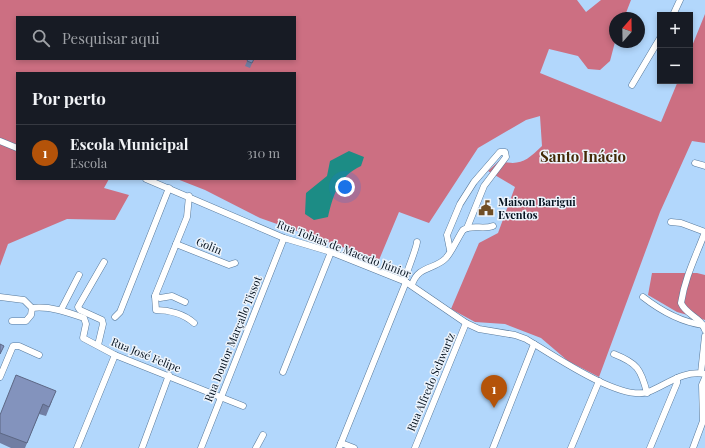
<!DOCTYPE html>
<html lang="pt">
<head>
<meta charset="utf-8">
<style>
	body { margin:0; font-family:"Playfair Display",serif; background:#242831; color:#f1f3f6 }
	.controls { position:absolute; right:12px; top:12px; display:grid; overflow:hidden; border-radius:0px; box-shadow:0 2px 6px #0003 }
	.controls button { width:36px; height:36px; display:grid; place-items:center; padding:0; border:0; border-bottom:1px solid #363941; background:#171b24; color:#f1f3f6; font:20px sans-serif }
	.compass { position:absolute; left:609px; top:12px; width:36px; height:36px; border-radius:50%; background:#171b24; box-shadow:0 2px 6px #0003; rotate:20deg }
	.you { position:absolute; left:345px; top:187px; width:14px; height:14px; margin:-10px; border:3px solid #fff; border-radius:50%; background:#1a73e8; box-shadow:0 0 0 6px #1a73e833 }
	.badge { display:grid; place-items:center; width:26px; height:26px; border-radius:50%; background:#b45309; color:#fff; font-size:13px; font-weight:700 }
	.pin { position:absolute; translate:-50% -33px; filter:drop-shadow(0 1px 2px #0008) }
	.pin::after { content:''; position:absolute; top:21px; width:14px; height:12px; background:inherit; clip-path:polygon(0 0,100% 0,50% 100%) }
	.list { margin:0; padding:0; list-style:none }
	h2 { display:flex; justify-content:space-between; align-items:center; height:52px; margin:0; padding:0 16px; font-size:17px }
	h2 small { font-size:13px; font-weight:400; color:#9ea1a6 }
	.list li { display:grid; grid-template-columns:26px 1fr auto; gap:12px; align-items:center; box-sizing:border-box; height:56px; padding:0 16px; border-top:1px solid #363941 }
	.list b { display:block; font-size:15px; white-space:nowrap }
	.list p { margin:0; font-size:13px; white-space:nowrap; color:#9ea1a6 }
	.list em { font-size:13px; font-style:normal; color:#9ea1a6 }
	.icon { flex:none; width:22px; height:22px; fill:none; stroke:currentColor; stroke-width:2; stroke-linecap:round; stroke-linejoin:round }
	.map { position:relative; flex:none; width:705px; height:448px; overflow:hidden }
	.search { position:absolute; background:#171b24; box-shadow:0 2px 6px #0003; left:16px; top:16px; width:280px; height:44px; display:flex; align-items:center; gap:10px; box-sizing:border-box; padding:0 14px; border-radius:0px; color:#9ea1a6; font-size:15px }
	.panel { position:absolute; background:#171b24; box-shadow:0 2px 6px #0003; left:16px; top:72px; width:280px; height:108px; border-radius:0px }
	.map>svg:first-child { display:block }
</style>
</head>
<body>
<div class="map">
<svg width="705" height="448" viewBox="0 0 705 448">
	<rect width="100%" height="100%" fill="#b2d7fc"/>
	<g fill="#cc6f82" fill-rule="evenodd">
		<path d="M0,0H577L586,12L601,0H631L624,18H615V42L610,61L600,70L588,69L578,56L549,49L540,73L661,122L678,81H690V51L705,14V143L692,141L660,212L599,377L568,361L541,338L505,324L475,322L451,309L479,243L498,233L515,187L488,171L499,161C521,166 526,161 542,146L540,116L526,120L478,148L429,223L399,212L379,260L260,218L205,190L177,179H295V73H17V179H109L104,188L129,195L115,220L67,219L8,244L0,266ZM17,17H295V59H17Z"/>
		<path d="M652,273H697L705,275V320L677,312L648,295Z"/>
	</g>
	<path fill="#1c8c85" d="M349,151L364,157L361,166C339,176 333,195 328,217L314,220L305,214L306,193L327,176L330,161Z"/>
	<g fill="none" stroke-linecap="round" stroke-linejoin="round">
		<g stroke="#57799b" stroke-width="7">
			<g id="minor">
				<path d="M673,15L680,0"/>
				<path d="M632,85L660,38"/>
				<path d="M0,141L17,148"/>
				<path d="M695,163L705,166"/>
				<path d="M146,179L284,238L331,252L406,282L466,323L479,329L515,335L526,339C550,353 620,402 648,392C667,385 682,370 705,374"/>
				<path d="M189,196L187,217L155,296L156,310C169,310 184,314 194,323"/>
				<path d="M671,222L681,223L705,232"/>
				<path d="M705,232C696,256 685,277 681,303C686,315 701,317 705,330"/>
				<path d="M176,244L229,265L235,263"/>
				<path d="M450,250L447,235L460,204L474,182L500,152H505L506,157L484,186L467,228"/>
				<path d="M404,281C406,274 417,247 417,242"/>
				<path d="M412,285C418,265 435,270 446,258C453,250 457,239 463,230C472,224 483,230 493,226"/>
				<path d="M155,296L160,298L172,296L185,302"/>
				<path d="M0,297L24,300L32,308L31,315L26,321H12"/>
				<path d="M643,297C661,311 680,322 703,325"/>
				<path d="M32,308C50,306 67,312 84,318L86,324L83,338L115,355L243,406"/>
				<path d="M61,310L79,275"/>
				<path d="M115,317L120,312L169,188"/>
				<path d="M98,345L103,324L102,320L80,310L78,307L104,262"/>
				<path d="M614,354C637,363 641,369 647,393"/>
				<path d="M283,372L331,252"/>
				<path d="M701,373L705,336"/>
				<path d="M0,377L13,346H19L39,355"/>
				<path d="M341,443L354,448"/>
				<path d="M77,448L115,355"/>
				<path d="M142,448L169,375"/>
				<path d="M201,448L284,238"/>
				<path d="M256,448L263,435"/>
				<path d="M339,448L406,282"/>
				<path d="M415,448L466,323"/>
				<path d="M493,448L534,344"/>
				<path d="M571,448L599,381"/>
				<path d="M650,448L677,383V378"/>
				<path d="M693,448L703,421L702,385L705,378"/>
			</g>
		</g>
		<use href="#minor" stroke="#fff" stroke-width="6"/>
	</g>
	<g fill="#717ea3">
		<path d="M248,59H254L250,68L245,66Z"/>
		<path d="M52,401L46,416L39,414L25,448H11L0,443V415Z"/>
	</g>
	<g fill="#8393bd" stroke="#5c6784">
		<path d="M248,59H254L252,63L247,61Z"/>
		<path d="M0,344L4,346L0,354Z"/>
		<path d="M16,375L56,391L49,407L43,404L27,443L0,433V415Z"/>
	</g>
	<defs>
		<g id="civic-bare" transform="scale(1.2)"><path d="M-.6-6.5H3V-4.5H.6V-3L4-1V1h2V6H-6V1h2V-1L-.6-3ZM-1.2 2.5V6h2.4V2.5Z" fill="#704e26" stroke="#edf4fc" stroke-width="2.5" paint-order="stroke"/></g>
	</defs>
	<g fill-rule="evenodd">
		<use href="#civic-bare" x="486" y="208"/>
	</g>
	<g text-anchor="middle" stroke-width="3" stroke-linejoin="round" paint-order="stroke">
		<g font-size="11" font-weight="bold" fill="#061320" stroke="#edf4fc" text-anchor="start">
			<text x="498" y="206">Maison Barigui<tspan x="498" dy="13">Eventos</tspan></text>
		</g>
		<g font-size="11" fill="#061320" stroke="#edf4fc">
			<text transform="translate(209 246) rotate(22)" y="4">Golin</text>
			<text transform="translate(344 249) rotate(21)" y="4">Rua Tobias de Macedo Júnior</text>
			<text transform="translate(233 339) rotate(-68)" y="4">Rua Doutor Marçallo Tissot</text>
			<text transform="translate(146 355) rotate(22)" y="4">Rua José Felipe</text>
			<text transform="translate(431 382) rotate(-67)" y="4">Rua Alfredo Schwartz</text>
		</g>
		<g font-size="15" font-weight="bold" fill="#432907" stroke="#edf4fc">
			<text x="583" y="162">Santo Inácio</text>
		</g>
	</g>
</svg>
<div class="controls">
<button>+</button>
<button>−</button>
</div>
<svg class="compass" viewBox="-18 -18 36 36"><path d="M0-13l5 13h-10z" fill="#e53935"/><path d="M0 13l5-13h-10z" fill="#9ea1a6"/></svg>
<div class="you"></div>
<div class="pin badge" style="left:494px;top:408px">1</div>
<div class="search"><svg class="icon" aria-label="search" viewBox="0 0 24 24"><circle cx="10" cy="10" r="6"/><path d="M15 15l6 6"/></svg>Pesquisar aqui</div>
<section class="panel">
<h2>Por perto<small></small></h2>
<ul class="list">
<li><span class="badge">1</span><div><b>Escola Municipal</b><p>Escola</p></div><em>310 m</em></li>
</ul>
</section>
</div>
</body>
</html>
